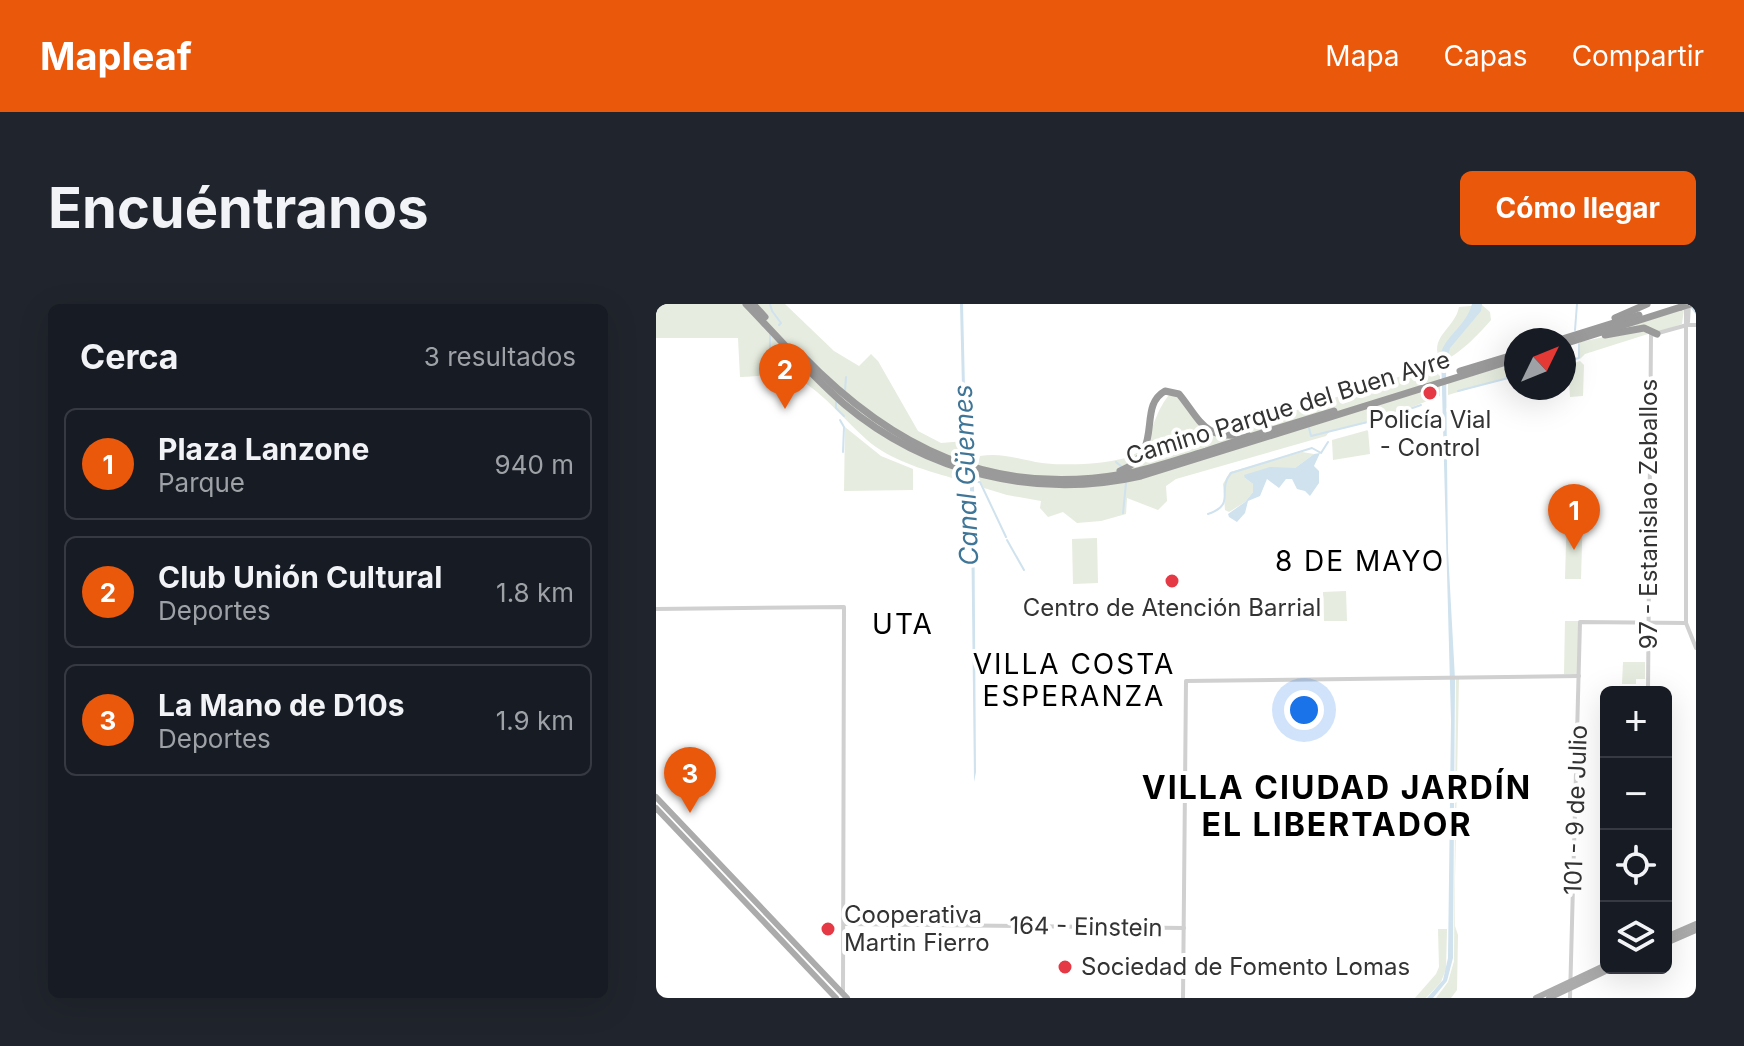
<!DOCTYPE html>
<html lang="es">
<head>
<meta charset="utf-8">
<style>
	body { margin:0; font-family:Inter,sans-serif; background:#20242c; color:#f1f3f6 }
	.controls { position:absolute; right:24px; bottom:24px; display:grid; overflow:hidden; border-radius:12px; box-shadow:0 8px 32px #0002 }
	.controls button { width:72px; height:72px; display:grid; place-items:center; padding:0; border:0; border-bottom:2px solid #363941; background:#171b24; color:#f1f3f6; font:40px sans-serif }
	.compass { position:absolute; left:848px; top:24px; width:72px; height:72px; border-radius:50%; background:#171b24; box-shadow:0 8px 32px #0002; rotate:47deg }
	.you { position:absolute; left:648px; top:406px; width:28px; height:28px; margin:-20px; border:6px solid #fff; border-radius:50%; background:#1a73e8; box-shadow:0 0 0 12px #1a73e833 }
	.badge { display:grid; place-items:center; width:52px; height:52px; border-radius:50%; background:#ea580c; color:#fff; font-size:26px; font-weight:700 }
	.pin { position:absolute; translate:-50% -66px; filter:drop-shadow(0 2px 4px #0008) }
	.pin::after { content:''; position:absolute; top:42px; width:28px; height:24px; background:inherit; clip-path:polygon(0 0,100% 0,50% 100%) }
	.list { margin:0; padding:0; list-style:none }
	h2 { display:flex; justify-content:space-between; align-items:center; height:104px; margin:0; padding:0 32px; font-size:34px }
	h2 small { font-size:26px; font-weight:400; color:#9ea1a6 }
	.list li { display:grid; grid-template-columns:52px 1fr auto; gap:24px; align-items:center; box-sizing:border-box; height:112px; margin:0 16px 16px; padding:0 16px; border:2px solid #363941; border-radius:12px }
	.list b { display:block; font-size:30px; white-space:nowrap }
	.list p { margin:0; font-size:26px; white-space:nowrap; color:#9ea1a6 }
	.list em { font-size:26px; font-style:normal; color:#9ea1a6 }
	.icon { flex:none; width:44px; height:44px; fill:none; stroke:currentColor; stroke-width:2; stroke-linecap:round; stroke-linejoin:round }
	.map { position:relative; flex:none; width:1040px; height:694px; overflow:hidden; border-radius:12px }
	header { display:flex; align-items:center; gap:48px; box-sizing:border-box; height:112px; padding:0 40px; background:#ea580c; color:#fff }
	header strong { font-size:38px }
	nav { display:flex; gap:44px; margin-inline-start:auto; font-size:28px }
	.intro { display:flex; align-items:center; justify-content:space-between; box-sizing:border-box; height:192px; padding:0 48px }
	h1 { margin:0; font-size:56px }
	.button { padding:20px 36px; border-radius:12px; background:#ea580c; color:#fff; font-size:28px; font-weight:700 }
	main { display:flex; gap:48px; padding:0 48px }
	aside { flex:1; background:#171b24; border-radius:12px; box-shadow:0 8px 32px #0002 }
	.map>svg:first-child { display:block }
</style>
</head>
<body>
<header>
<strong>Mapleaf</strong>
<nav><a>Mapa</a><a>Capas</a><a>Compartir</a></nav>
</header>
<div class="intro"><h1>Encuéntranos</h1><a class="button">Cómo llegar</a></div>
<main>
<aside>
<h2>Cerca<small>3 resultados</small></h2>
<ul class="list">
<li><span class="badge">1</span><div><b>Plaza Lanzone</b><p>Parque</p></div><em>940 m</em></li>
<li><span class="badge">2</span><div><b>Club Unión Cultural</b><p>Deportes</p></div><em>1.8 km</em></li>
<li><span class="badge">3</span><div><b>La Mano de D10s</b><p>Deportes</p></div><em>1.9 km</em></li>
</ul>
</aside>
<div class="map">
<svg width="1040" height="694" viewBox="0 0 1040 694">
	<rect width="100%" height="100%" fill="#fff"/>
	<g fill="#e6ecdf">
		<path d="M0,0H129L178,47L203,62L215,50L222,57L262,127L285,139L309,137C311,148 314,161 306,171L307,177C279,169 244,160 220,143C195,125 168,87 140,74C129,68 98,73 84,73L82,34H0Z"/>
		<path d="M826,1L834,8L835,16C823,30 803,51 785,58C771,33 799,25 803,3Z"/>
		<path d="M1028,5L1026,20L1002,28L992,24L953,29Z"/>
		<path d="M986,25L992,30L929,50L924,55V38Z"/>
		<path d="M924,57L928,61L927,92L914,93L912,61Z"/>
		<path d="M860,58V71L792,91V79Z"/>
		<path d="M770,64L778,66L784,72V92L728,114L673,128L670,132L520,175L510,182L511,197L502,206L471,194L470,210L445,217L421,219L407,208L392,213L384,204L385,197L351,191L328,184L320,169L324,152C345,148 366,156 386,159C406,162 471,161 484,146C496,133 498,109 513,91L523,90L536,111L562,128L557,123L576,127Z"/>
		<path d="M189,123L225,152L257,165V186L188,187Z"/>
		<path d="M712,126L714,150L677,156L676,136Z"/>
		<path d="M646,148L658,150L639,164L610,165L589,174L597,180V188L589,198L573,208L569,206L567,180L574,168Z"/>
		<path d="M911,205H927L925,275H909Z"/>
		<path d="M441,234L442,279L417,280L416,235Z"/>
		<path d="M690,287L691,317H668L667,288Z"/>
		<path d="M909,317H923L921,370H908Z"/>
		<path d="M967,358H989V375H980V380H966Z"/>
		<path d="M803,374L799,576V622L802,631L801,686L795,694H780L792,678L798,657L800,375Z"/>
		<path d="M782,625H791L790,665L785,678L770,694H759L780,670L783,663Z"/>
	</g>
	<g fill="#cfe2ee">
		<path d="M304,0H307L310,126L314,140L316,158L311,157L313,148L307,125Z"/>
		<path d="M816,0H826L825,7L794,44L790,59L792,247L799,375L797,654L791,677L777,694H771L787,676L792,654L795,416L785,49C791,30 810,22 816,0Z"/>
		<path d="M664,149L658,162L663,167V179L654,192L649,187L641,185L636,175H630L623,184L611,175L604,192L592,197L589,209L581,218L573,213L572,210L589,198L597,188V180L589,174L588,171L614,163L639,164L658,150Z"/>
		<path d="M308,169L318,174L320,468L318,478L315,211L314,184Z"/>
	</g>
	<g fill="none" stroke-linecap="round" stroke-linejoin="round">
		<g stroke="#cfe2ee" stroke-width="2">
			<path d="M114,0L116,7L125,19L123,21"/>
			<path d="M1036,4L1040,9"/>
			<path d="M919,26L921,0"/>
			<path d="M114,30V70"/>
			<path d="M908,58L923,54V40"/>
			<path d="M189,87L190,73"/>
			<path d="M802,87L860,72"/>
			<path d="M180,98V104L188,112"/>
			<path d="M184,116L188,123L187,148"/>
			<path d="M653,124L655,132L728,114L765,101"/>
			<path d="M460,158L466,163"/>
			<path d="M318,178H324L350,233"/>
			<path d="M467,209L470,179"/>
			<path d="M552,210C581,200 560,187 575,169L656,144L665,149L672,138"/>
			<path d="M351,236L368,266"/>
		</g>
		<g stroke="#d0d0d0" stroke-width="4">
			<path d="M1030,2V319L1040,344"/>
			<path d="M1032,18L1033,0"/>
			<path d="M0,305L188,303L187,689"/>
			<path d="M992,388L995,31L1031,21H1040"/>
			<path d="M188,620L528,624"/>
			<path d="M527,694L530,377L923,372"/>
			<path d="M914,694L924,318L1030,319"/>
		</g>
		<g stroke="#ababab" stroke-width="6">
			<path d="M0,493L191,694"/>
			<path d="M0,504L180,694"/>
			<path d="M1010,633L1040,620"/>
			<path d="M1010,639L1040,626"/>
			<path d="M880,694L950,661"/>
			<path d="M893,694L956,664"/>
		</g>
		<g stroke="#9a9a9a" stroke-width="7">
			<path d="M90,0C122,33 153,70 188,100C270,169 380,196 485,172L860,55"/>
			<path d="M97,0L109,13"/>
			<path d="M959,14L991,0"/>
			<path d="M949,31L988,24L1001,30"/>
			<path d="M903,36L983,11"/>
			<path d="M908,40L1025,3"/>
			<path d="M146,51C236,144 335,193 468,170C496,165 523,155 550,147C593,133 635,120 678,107"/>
			<path d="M804,67L860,50"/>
			<path d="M464,167C510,149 480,103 509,87L523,90C545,117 548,137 591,130"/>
		</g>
		<path stroke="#9a9a9a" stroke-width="7" d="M1025,3L1035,0"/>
	</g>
	<g fill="#e63946" stroke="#fff" stroke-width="3">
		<circle cx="774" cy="89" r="8"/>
		<circle cx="516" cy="277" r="8"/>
		<circle cx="172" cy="625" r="8"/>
		<circle cx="409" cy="663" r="8"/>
	</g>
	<g text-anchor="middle" stroke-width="8" stroke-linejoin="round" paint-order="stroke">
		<g font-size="24" fill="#333" stroke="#fff">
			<text transform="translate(632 104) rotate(-17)" y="8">Camino Parque del Buen Ayre</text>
			<text transform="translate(993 210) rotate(-90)" y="8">97 - Estanislao Zeballos</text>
			<text transform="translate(920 506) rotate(-88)" y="8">101 - 9 de Julio</text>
			<text transform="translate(430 623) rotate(1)" y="8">164 - Einstein</text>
		</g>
		<g font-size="24" fill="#333" stroke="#fff">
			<text x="774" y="124">Policía Vial<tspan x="774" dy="28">- Control</tspan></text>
			<text x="516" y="312">Centro de Atención Barrial</text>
			<text x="188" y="619" text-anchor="start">Cooperativa<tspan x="188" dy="28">Martin Fierro</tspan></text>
			<text x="425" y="671" text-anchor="start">Sociedad de Fomento Lomas</text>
		</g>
		<g font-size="26" font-style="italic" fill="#3f7597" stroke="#fff">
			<text transform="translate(310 171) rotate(-92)" y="9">Canal Güemes</text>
		</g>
		<g font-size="28" letter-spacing="2" fill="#000" stroke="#fff">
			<text x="704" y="267">8 DE MAYO</text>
			<text x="247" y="330">UTA</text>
			<text x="418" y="370">VILLA COSTA<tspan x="418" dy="32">ESPERANZA</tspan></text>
		</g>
		<g font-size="32" font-weight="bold" letter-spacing="2" fill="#000" stroke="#fff">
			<text x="681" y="495">VILLA CIUDAD JARDÍN<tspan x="681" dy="37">EL LIBERTADOR</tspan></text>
		</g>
	</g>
</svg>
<div class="controls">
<button>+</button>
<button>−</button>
<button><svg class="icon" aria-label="locate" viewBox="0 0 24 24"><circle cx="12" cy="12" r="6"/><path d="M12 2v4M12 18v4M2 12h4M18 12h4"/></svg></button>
<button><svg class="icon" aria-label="layers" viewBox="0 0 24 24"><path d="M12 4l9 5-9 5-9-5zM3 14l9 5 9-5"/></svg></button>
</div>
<svg class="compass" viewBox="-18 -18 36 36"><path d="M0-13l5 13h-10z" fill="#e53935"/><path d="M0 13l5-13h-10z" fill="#9ea1a6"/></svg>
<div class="you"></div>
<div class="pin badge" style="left:918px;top:246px">1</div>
<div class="pin badge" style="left:129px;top:105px">2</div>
<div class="pin badge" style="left:34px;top:509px">3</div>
</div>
</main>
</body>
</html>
